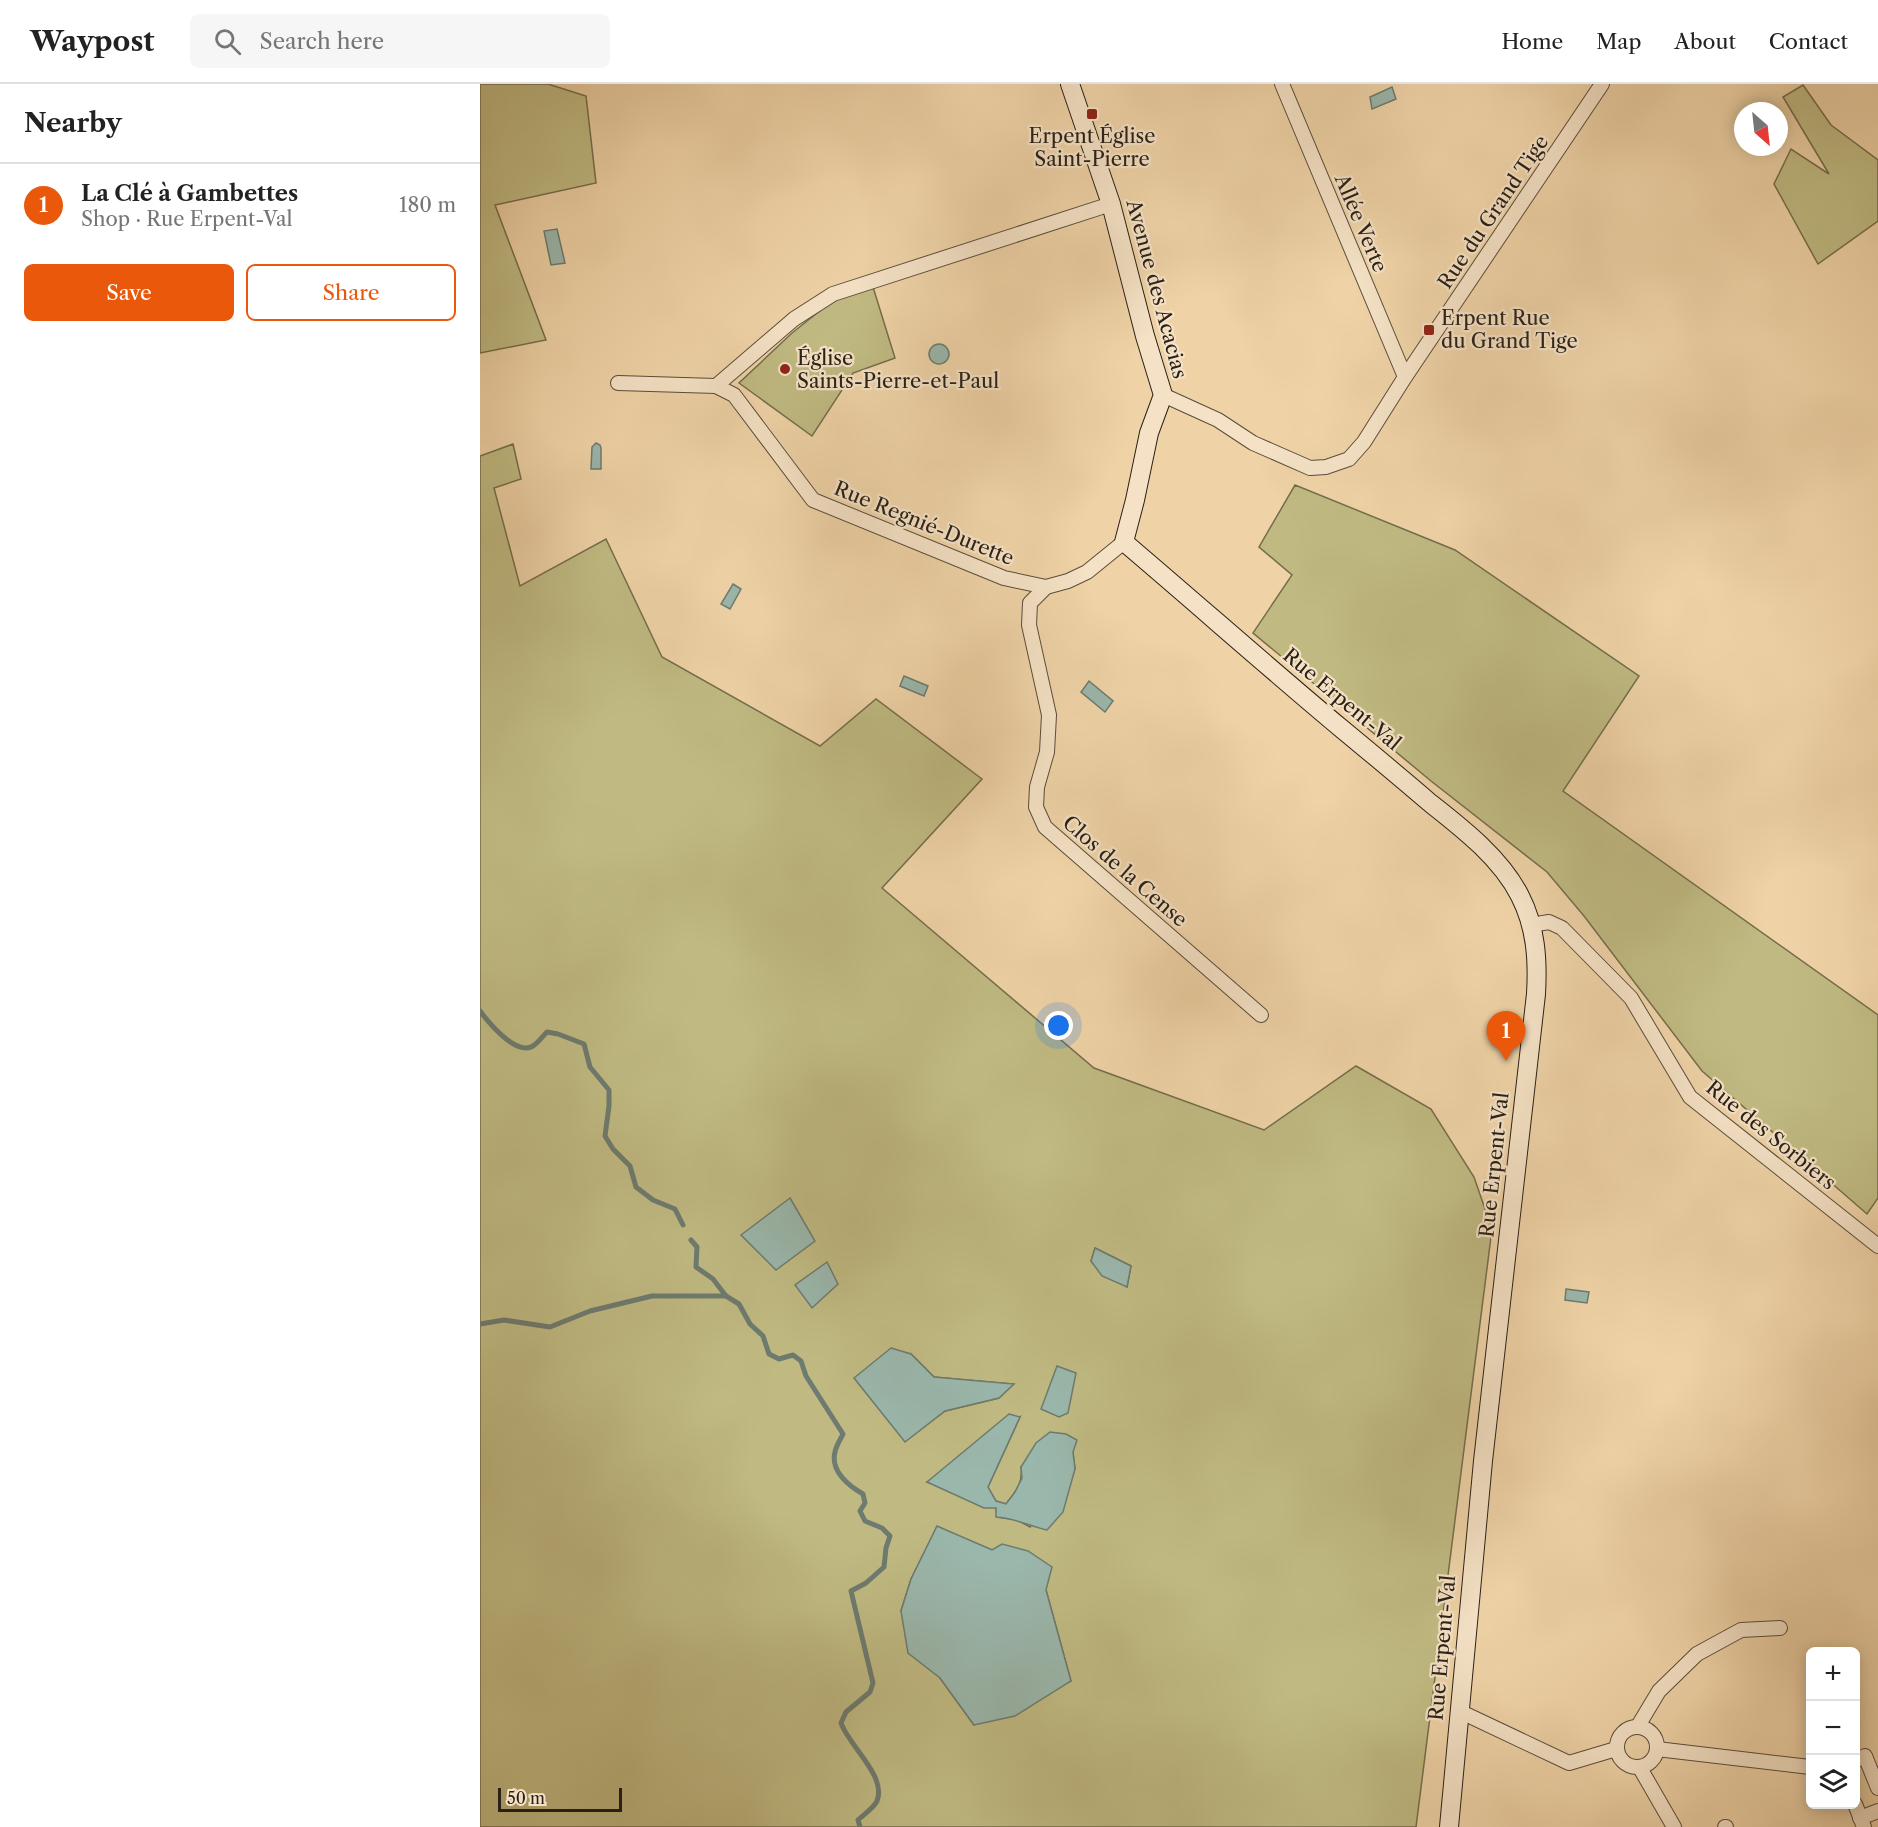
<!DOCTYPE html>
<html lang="en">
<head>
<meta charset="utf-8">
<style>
	body { margin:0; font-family:"Libre Caslon Text",serif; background:#f6f6f6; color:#222 }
	.controls { position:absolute; right:18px; bottom:18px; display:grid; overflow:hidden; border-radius:9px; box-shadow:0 3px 15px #0003 }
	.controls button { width:54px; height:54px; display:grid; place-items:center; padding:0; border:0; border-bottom:2px solid #e0e0e0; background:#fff; color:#222; font:30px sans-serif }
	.compass { position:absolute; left:1254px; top:18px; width:54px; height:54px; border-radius:50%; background:#fff; box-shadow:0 3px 15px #0003; rotate:153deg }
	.scale { position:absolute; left:18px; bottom:15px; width:124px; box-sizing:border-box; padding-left:6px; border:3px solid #292017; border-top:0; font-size:16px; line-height:21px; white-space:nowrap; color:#292017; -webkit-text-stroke:4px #f5e2c6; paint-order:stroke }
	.you { position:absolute; left:579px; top:942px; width:21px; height:21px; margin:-15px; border:4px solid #fff; border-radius:50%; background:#1a73e8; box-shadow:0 0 0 9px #1a73e833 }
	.badge { display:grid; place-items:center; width:39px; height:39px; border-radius:50%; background:#ea580c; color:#fff; font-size:20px; font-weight:700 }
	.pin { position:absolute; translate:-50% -50px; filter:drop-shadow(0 2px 3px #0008) }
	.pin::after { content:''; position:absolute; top:32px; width:21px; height:18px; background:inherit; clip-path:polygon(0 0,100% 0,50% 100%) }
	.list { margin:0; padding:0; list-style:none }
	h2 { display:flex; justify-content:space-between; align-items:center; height:78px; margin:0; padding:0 24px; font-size:26px }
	h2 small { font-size:20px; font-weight:400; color:#767676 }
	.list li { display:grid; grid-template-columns:39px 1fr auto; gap:18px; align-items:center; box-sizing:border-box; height:84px; padding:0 24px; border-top:2px solid #e0e0e0 }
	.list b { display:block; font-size:22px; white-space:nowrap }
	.list p { margin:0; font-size:20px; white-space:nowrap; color:#767676 }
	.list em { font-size:20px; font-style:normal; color:#767676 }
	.actions { display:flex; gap:12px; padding:18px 24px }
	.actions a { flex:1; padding:14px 0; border:2px solid #ea580c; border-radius:9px; text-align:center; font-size:21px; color:#ea580c }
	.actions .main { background:#ea580c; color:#fff }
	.icon { flex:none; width:33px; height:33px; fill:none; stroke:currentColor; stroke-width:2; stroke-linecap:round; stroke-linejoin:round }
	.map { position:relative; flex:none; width:1398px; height:1743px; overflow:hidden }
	header { display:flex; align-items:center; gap:36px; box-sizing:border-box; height:84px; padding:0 30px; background:#fff; border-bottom:2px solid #e0e0e0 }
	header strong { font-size:28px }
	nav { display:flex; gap:33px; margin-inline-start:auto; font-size:21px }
	.search { width:420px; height:54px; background:#f6f6f6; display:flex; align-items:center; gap:15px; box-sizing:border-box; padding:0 21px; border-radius:9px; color:#767676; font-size:22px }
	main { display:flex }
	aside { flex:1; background:#fff }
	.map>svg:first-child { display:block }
</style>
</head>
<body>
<header>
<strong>Waypost</strong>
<div class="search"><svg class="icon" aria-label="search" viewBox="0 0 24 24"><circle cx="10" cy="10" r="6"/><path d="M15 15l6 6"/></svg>Search here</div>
<nav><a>Home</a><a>Map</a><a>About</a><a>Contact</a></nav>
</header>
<main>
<aside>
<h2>Nearby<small></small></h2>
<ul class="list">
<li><span class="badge">1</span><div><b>La Clé à Gambettes</b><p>Shop · Rue Erpent-Val</p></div><em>180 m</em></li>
</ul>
<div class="actions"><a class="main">Save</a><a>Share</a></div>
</aside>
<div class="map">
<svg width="1398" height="1743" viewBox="0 0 1398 1743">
	<rect width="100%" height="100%" fill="#efd3a7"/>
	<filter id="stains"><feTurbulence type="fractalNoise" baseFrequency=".00333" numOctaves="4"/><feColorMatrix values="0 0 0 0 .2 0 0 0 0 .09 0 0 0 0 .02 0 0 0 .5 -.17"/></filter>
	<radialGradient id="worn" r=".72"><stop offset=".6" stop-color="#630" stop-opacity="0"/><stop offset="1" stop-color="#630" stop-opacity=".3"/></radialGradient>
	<g fill="#c0ba82" stroke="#746d4c" stroke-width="1.5" fill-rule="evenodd">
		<path d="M0,0H68L106,12L116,99L15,121L66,256L0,269Z"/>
		<path d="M1323,1L1351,41L1398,76V137L1338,180L1294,100L1311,65L1349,90L1303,13Z"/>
		<path d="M393,203L415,274L373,289L332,352L259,299L312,249L356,214Z"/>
		<path d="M33,360L41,395L14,404L40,502L126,455L182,573L340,662L396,615L502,695L402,804L614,984L784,1046L876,982L951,1025L994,1093L1012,1145L936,1743H0V372ZM615,1164L651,1182L647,1203L611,1177ZM431,1270L454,1293L533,1300L519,1314L465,1327L425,1357ZM540,1333L508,1403L516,1417L526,1420C536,1407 543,1400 541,1383L593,1368L595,1385L550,1443L537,1436L517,1433L516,1423L447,1398ZM457,1443L512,1466L566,1506L591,1597L494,1641L460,1594L421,1527L431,1495Z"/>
		<path d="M815,401L975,466L1159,592L1083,707L1398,931V1114L1387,1130L1222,987L1104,832L1067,788L951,697L773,549L812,491L779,463Z"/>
	</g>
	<g fill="#9ab7ac" stroke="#6d7b70" stroke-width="1.5">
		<path d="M912,3L916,15L892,25L890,13Z"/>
		<path d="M77,145L85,179L71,181L64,147Z"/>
		<circle cx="459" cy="270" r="10"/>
		<path d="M116,359L120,361L121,364V385H111L112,363Z"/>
		<path d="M253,500L261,505L250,525L241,520Z"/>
		<path d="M424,592L448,602L444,612L420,602Z"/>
		<path d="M609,597L633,617L625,628L601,608Z"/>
		<path d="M310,1114L335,1157L296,1186L261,1151Z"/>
		<path d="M615,1164L651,1182L647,1203L622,1192L611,1177Z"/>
		<path d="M347,1178L358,1200L332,1224L315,1201Z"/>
		<path d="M1086,1205L1109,1208L1107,1219L1085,1216Z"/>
		<path d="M411,1264L431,1270L454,1293L534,1300L519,1314L465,1327L425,1358L374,1294Z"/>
		<path d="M577,1282L596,1289L588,1329L579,1333L561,1325Z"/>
		<path d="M529,1330L540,1333L508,1403L516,1417L526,1420L535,1408L542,1394L541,1383L556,1359L570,1348L586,1350L597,1356L593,1368L595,1385L583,1428L567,1446C549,1442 535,1434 516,1433V1424H504L447,1398Z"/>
		<path d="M457,1442L512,1466L522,1460L548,1467L572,1483L566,1506L591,1597L535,1632L494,1641L460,1594L428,1569L421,1527L431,1495Z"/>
	</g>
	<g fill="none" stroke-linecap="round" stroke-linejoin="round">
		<g stroke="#6d7b70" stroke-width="5">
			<path d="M0,927C9,939 36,972 53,962C58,959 63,952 67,948L78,950L104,960L110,983L129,1006V1022L125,1052L133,1065L150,1082L156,1103L173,1116L195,1125L203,1141"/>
			<path d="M211,1156L217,1163L216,1183L233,1195L246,1212L259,1220L270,1240L283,1252L289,1270L299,1275L313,1271L321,1277L326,1292L363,1350C360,1356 356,1362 355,1368C350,1387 369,1402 383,1410L385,1419L380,1427L385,1437L402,1444L410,1452L406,1464L404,1483L386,1499L371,1507L393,1599L390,1608L366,1628L361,1639C369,1662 407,1692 397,1717C394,1724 383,1731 378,1736L380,1743"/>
			<path d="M0,1240L24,1236L70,1243L110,1227L172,1212H246"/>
		</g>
		<g stroke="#5a4d3b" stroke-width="16">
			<g id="street">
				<path d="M802,0L925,293"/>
				<path d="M138,299L236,302L254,311L333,416L524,494L566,503L588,497L607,488L644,458"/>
				<path d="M236,302L314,235L353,210L631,120"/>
				<path d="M683,311L738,336L773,359L830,384L846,383L869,375L884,358L925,293L1122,0"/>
				<path d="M566,503L550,519L549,541L569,631L567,668L557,703L556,723L565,743L781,931"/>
				<path d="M1051,841L1069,838L1082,844L1151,914L1210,1013L1398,1162"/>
				<path d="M979,1627L1089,1679L1136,1665"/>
				<path d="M1158,1642L1179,1607L1217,1570L1261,1546L1300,1544"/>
				<circle cx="1157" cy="1663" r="20"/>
				<path d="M1177,1665L1330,1683"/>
				<path d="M1376,1676L1385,1672L1398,1704"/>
				<path d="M1160,1684L1194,1743"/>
				<path d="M1375,1720L1384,1743"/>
				<path d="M1380,1734L1398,1727"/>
				<path d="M1245,1743H1246"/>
			</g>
		</g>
		<g stroke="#292017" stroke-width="20">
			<path id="secondary" d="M590,0L631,120L665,252L683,311L669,349L655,416L644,458C717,520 789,584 862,645C891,669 920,693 949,718C982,744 1021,774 1040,812C1056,843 1058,876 1056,910L1003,1377L969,1743"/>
		</g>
		<use href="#street" stroke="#f5e2c6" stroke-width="14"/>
		<use href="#secondary" stroke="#f5e2c6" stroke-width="18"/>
	</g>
	<g fill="#8f2418" stroke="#f5e2c6" stroke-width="2">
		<rect x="606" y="24" width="12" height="12" rx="3"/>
		<rect x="943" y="240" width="12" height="12" rx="3"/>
		<circle cx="305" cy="285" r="6"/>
	</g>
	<g text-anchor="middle" stroke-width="4.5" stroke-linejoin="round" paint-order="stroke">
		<g font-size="20" fill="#292017" stroke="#f5e2c6" text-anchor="start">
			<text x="612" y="59" text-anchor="middle">Erpent Église<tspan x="612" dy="23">Saint-Pierre</tspan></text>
			<text x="961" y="241">Erpent Rue<tspan x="961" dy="23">du Grand Tige</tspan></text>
			<text x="317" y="281">Église<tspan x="317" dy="23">Saints-Pierre-et-Paul</tspan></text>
		</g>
		<g font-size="20" fill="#292017" stroke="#f5e2c6">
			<text transform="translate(1013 128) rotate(-56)" y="7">Rue du Grand Tige</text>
			<text transform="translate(881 139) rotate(67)" y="7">Allée Verte</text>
			<text transform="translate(677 205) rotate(75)" y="7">Avenue des Acacias</text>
			<text transform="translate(444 439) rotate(22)" y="7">Rue Regnié-Durette</text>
			<text transform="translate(862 615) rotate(40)" y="7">Rue Erpent-Val</text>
			<text transform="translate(645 787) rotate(41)" y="7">Clos de la Cense</text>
			<text transform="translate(1291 1051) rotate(39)" y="7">Rue des Sorbiers</text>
			<text transform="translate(1014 1081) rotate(-84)" y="7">Rue Erpent-Val</text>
			<text transform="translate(962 1564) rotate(-85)" y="7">Rue Erpent-Val</text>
		</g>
	</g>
	<rect width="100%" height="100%" filter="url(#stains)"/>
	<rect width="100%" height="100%" fill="url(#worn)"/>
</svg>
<div class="controls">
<button>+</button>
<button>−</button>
<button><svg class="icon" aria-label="layers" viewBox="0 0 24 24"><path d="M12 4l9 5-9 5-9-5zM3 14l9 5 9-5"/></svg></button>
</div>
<svg class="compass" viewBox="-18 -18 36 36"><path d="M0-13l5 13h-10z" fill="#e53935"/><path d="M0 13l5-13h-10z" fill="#767676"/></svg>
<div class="scale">50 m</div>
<div class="you"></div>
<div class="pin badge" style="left:1026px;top:977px">1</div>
</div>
</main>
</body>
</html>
